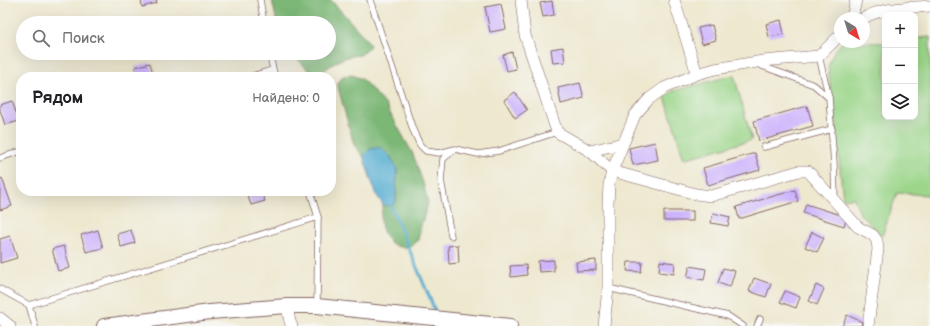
<!DOCTYPE html>
<html lang="ru">
<head>
<meta charset="utf-8">
<style>
	body { margin:0; font-family:"Balsamiq Sans",sans-serif; background:#f6f6f6; color:#202124 }
	.controls { position:absolute; right:12px; top:12px; display:grid; overflow:hidden; border-radius:8px; box-shadow:0 4px 16px #0002 }
	.controls button { width:36px; height:36px; display:grid; place-items:center; padding:0; border:0; border-bottom:1px solid #e0e0e0; background:#fff; color:#202124; font:20px sans-serif }
	.compass { position:absolute; left:834px; top:12px; width:36px; height:36px; border-radius:50%; background:#fff; box-shadow:0 4px 16px #0002; rotate:142deg }
	.list { margin:0; padding:0; list-style:none }
	h2 { display:flex; justify-content:space-between; align-items:center; height:52px; margin:0; padding:0 16px; font-size:17px }
	h2 small { font-size:13px; font-weight:400; color:#757577 }
	.icon { flex:none; width:22px; height:22px; fill:none; stroke:currentColor; stroke-width:2; stroke-linecap:round; stroke-linejoin:round }
	.map { position:relative; flex:none; width:930px; height:326px; overflow:hidden }
	.search { position:absolute; background:#fff; box-shadow:0 4px 16px #0002; left:16px; top:16px; width:320px; height:44px; display:flex; align-items:center; gap:10px; box-sizing:border-box; padding:0 14px; border-radius:22px; color:#757577; font-size:15px }
	.panel { position:absolute; background:#fff; box-shadow:0 4px 16px #0002; left:16px; top:72px; width:320px; height:124px; border-radius:16px }
	.map>svg:first-child { display:block }
</style>
</head>
<body>
<div class="map">
<svg width="930" height="326" viewBox="0 0 930 326">
	<rect width="100%" height="100%" fill="#f6f6f2"/>
	<filter id="ink" filterUnits="userSpaceOnUse"><feTurbulence type="fractalNoise" baseFrequency=".025" numOctaves="2"/><feDisplacementMap in="SourceGraphic" scale="8" xChannelSelector="R" yChannelSelector="G"/><feConvolveMatrix kernelMatrix="1 2 1 2 8 2 1 2 1" color-interpolation-filters="sRGB"/></filter>
	<filter id="wash" filterUnits="userSpaceOnUse"><feTurbulence type="fractalNoise" baseFrequency=".012" numOctaves="4" result="noise"/><feDisplacementMap in="SourceGraphic" scale="16" xChannelSelector="R" yChannelSelector="G"/><feGaussianBlur stdDeviation="0.9" result="paint"/><feColorMatrix in="noise" values="0 0 0 0 0 0 0 0 0 0 0 0 0 0 0 0 0 1.4 0 .05"/><feComposite in="paint" operator="in"/></filter>
	<g filter="url(#wash)">
		<rect width="100%" height="100%" fill="#eee8cf"/>
		<g fill="#9bd68a" stroke="#727a5a">
			<path d="M930,37V191L928,195L897,193L882,236L860,214L854,198L843,199L836,130L828,67L834,51L843,42L885,43V117H915V38Z"/>
			<path d="M734,75L752,140L684,159L665,97L673,91Z"/>
		</g>
		<g fill="#7cb776" stroke="#636b50">
			<path d="M272,0H331L367,40L370,46L361,55C343,56 334,62 320,74L309,71L297,59L293,53H329V23H277Z"/>
			<path d="M352,75L362,79L385,104L413,154L424,186L428,203L422,222L418,240C415,242 411,246 408,247C391,250 380,233 381,218C381,213 382,209 383,205L391,206L396,202L397,168L370,149L363,156L354,145L337,84L343,76Z"/>
		</g>
		<path fill="#53acd1" stroke="#4e667e" d="M380,147L390,156L397,168L396,202L391,206L383,205L376,194L363,156L370,149Z"/>
		<g fill="none" stroke-linecap="round" stroke-linejoin="round">
			<path stroke="#53acd1" stroke-width="3" d="M391,206L436,313"/>
		</g>
		<g id="blocks">
			<g fill="#ccb3fd">
				<path d="M141,0H156L157,3L142,7Z"/>
				<path d="M552,1L554,15L543,17L540,3Z"/>
				<path d="M501,4L506,29L490,32L485,7Z"/>
				<path d="M65,19L66,23H52Z"/>
				<path d="M781,20L784,34L769,37L766,24Z"/>
				<path d="M712,25L716,40L702,44L698,28Z"/>
				<path d="M563,47L565,62L553,63L551,49Z"/>
				<path d="M512,52L516,69L507,71L503,55Z"/>
				<path d="M230,53H240L231,56Z"/>
				<path d="M150,63L154,77H138L135,67Z"/>
				<path d="M580,83L584,98L561,104L558,88Z"/>
				<path d="M515,92L527,110L515,118L504,100Z"/>
				<path d="M12,101L19,121L5,125L0,110V105Z"/>
				<path d="M807,106L813,126L759,141L754,121Z"/>
				<path d="M655,142L658,160L633,165L629,148Z"/>
				<path d="M755,153L760,170L708,185L703,168Z"/>
				<path d="M2,178L12,206L0,210V179Z"/>
				<path d="M795,190L798,201L739,219L736,207Z"/>
				<path d="M246,191H261L265,201L251,205Z"/>
				<path d="M806,204L847,217L844,226L803,213Z"/>
				<rect x="664" y="211" width="29" height="10"/>
				<path d="M713,213L730,217L728,226L711,223Z"/>
				<path d="M98,230L103,248L86,252L81,235Z"/>
				<path d="M131,230L135,243L121,247L117,234Z"/>
				<path d="M812,232L824,238L817,252L805,247Z"/>
				<path d="M10,236L17,258L0,263V239Z"/>
				<path d="M458,245L459,263L449,264L448,246Z"/>
				<path d="M64,246L70,268L58,271L52,249Z"/>
				<path d="M554,260V271L539,272L538,261Z"/>
				<path d="M596,260V270L577,271L576,262Z"/>
				<path d="M660,261L675,263L674,274L659,272Z"/>
				<path d="M628,262H642L641,272L627,271Z"/>
				<path d="M526,265L527,275L511,277L510,266Z"/>
				<path d="M690,266L706,269L704,280L687,277Z"/>
				<path d="M723,268L735,271L730,287L718,283Z"/>
				<path d="M754,278L771,284L766,297L749,291Z"/>
				<path d="M816,285L824,289L817,305L809,301Z"/>
				<path d="M785,291L800,297L796,308L780,302Z"/>
				<path d="M847,315L862,322L861,326H842Z"/>
			</g>
		</g>
	</g>
	<g filter="url(#ink)">
		<use href="#blocks" fill-opacity="0" stroke="#836564" stroke-width="1"/>
		<g fill="none" stroke-linecap="round" stroke-linejoin="round">
			<g stroke="#836564" stroke-width="7">
				<g id="service">
					<path d="M260,0L264,23"/>
					<path d="M370,0L413,130L420,145L426,151L439,153L455,149L478,154L499,151L557,132"/>
					<path d="M269,53L275,77"/>
					<path d="M819,56L829,98L834,164L835,200"/>
					<path d="M757,62L762,66L814,85L829,98"/>
					<path d="M249,77L272,70"/>
					<path d="M764,147L832,129"/>
					<path d="M0,158L21,151"/>
					<path d="M310,191L318,217L317,306"/>
					<path d="M451,236L441,180L443,159L453,151"/>
					<path d="M608,288L728,316L743,326"/>
					<path d="M0,289L29,305L318,217"/>
					<path d="M29,305L35,326"/>
					<path d="M757,326L760,319"/>
				</g>
			</g>
			<g stroke="#836564" stroke-width="12">
				<g id="minor">
					<path d="M521,0L525,35L557,132L590,151L612,171L696,194L711,196L799,171H808L858,227L873,235L877,241L878,249L868,326"/>
					<path d="M674,0L697,74"/>
					<path d="M852,18L856,0"/>
					<path d="M864,18C883,7 909,8 930,6"/>
					<path d="M590,151L623,143"/>
					<path d="M287,306L290,322L292,326"/>
					<path d="M0,318L10,326"/>
					<path d="M604,326L608,288V204L609,185L612,171L635,115L649,99L664,88L697,74L715,69L763,61L819,56L840,35"/>
				</g>
			</g>
			<g stroke="#836564" stroke-width="16">
				<path id="tertiary" d="M104,326L210,312L287,306H317L510,326"/>
			</g>
			<use href="#service" stroke="#fff" stroke-width="5.5"/>
			<use href="#minor" stroke="#fff" stroke-width="11"/>
			<use href="#tertiary" stroke="#fff" stroke-width="14"/>
		</g>
	</g>
</svg>
<div class="controls">
<button>+</button>
<button>−</button>
<button><svg class="icon" aria-label="layers" viewBox="0 0 24 24"><path d="M12 4l9 5-9 5-9-5zM3 14l9 5 9-5"/></svg></button>
</div>
<svg class="compass" viewBox="-18 -18 36 36"><path d="M0-13l5 13h-10z" fill="#e53935"/><path d="M0 13l5-13h-10z" fill="#757577"/></svg>
<div class="search"><svg class="icon" aria-label="search" viewBox="0 0 24 24"><circle cx="10" cy="10" r="6"/><path d="M15 15l6 6"/></svg>Поиск</div>
<section class="panel">
<h2>Рядом<small>Найдено: 0</small></h2>
<ul class="list">
</ul>
</section>
</div>
</body>
</html>
